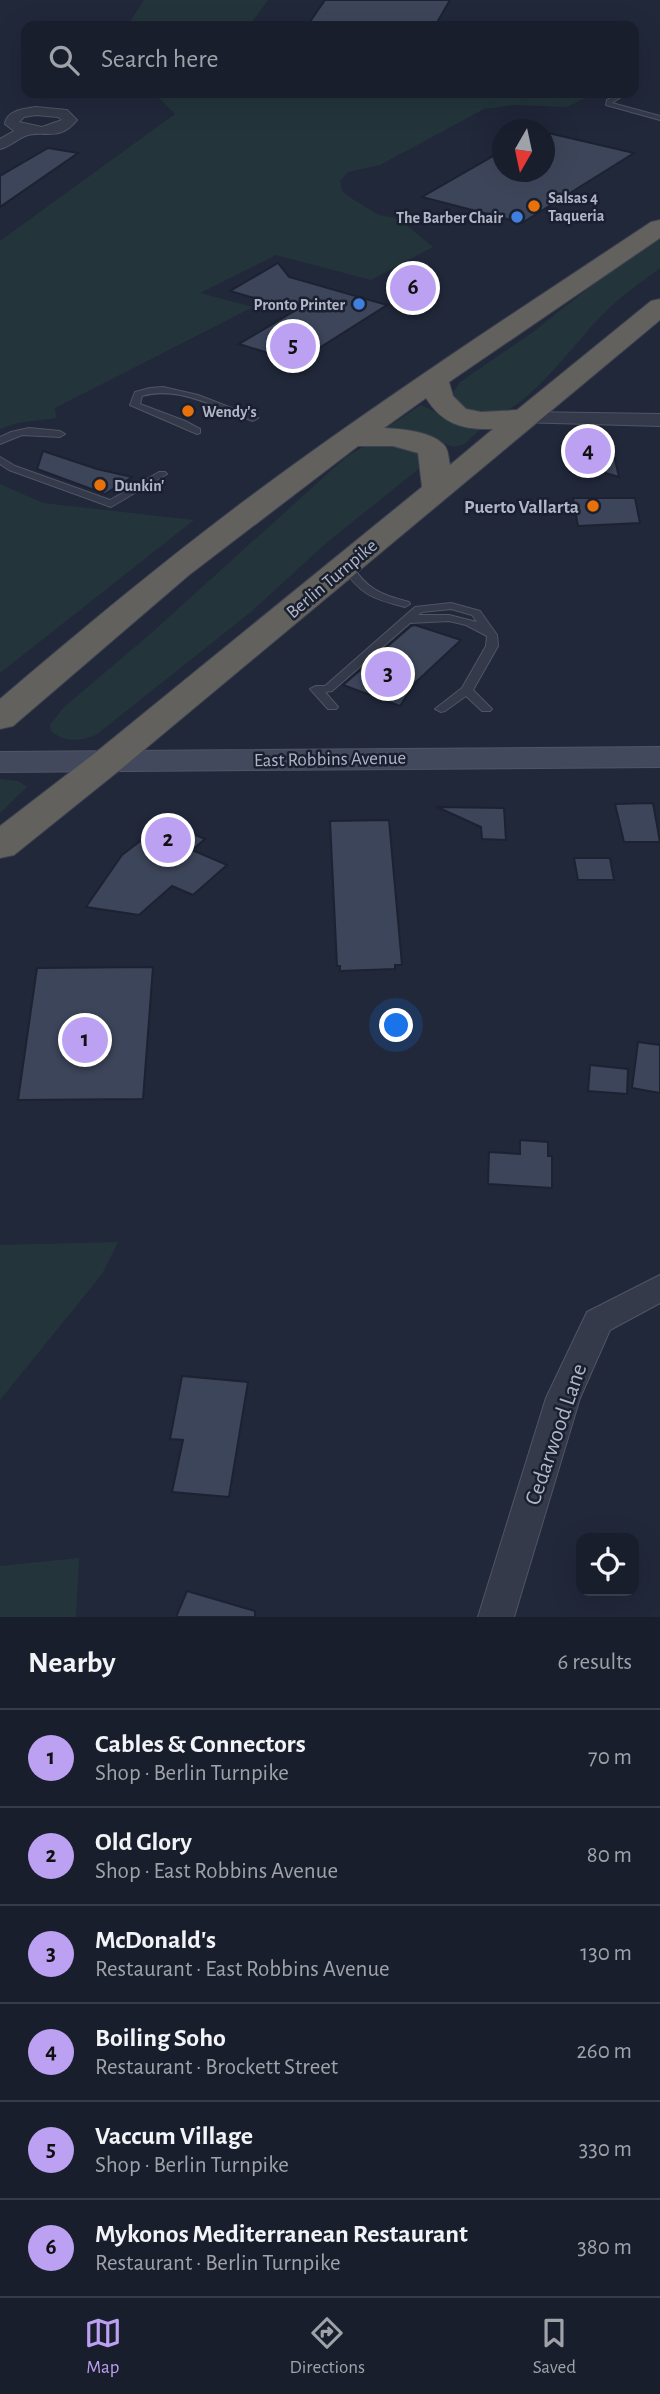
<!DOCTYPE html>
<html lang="en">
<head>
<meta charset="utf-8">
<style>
	body { margin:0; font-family:"Alegreya Sans",sans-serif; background:#222734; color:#f1f3f6 }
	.controls { position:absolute; right:21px; bottom:21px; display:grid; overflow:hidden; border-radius:14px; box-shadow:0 7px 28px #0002 }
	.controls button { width:63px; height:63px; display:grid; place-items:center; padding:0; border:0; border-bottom:2px solid #373c48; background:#191e2c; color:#f1f3f6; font:35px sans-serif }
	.compass { position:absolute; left:492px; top:119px; width:63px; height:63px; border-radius:50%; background:#191e2c; box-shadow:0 7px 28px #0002; rotate:189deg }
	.you { position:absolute; left:397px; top:1026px; width:24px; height:24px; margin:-18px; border:5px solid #fff; border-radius:50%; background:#1a73e8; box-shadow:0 0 0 10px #1a73e833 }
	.badge { display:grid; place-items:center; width:46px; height:46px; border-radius:50%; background:#bca0f2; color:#111; font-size:23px; font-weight:700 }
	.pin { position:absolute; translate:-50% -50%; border:4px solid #fff; box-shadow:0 2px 7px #0006 }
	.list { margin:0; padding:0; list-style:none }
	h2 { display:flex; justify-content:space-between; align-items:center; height:91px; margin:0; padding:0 28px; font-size:30px }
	h2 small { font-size:23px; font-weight:400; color:#9fa2a9 }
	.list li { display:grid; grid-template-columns:46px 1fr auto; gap:21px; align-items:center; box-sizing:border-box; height:98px; padding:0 28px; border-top:2px solid #373c48 }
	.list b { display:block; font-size:26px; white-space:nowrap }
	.list p { margin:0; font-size:23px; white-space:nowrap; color:#9fa2a9 }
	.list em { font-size:23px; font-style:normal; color:#9fa2a9 }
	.icon { flex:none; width:38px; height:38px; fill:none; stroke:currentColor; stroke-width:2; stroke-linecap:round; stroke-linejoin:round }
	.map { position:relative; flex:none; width:660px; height:1617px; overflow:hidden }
	.search { position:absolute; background:#191e2c; box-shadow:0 7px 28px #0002; left:21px; right:21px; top:21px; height:77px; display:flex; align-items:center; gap:18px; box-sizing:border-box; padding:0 24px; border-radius:14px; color:#9fa2a9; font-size:26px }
	.sheet { height:679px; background:#191e2c }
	nav { display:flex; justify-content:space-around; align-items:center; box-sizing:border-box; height:98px; border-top:2px solid #373c48; background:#191e2c; font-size:19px; color:#9fa2a9 }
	nav a { display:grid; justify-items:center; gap:4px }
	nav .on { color:#bca0f2 }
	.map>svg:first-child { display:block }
</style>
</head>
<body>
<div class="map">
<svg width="660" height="1617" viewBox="0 0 660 1617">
	<rect width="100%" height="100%" fill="#21283a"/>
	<g fill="#23353b">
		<path d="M144,0H268L249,26H127Z"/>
		<path d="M154,93H595L567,107L514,105L484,109L380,165L348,172L340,181L342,191L354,200L379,215L399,219L433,247L371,280L276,255L200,293L253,307L55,408L56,418L17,423L0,429V241L175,114Z"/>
		<path d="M660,239V268C640,283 618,298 601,316C578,340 530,405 499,413C479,418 465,409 451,396L459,383L533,332L600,279Z"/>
		<path d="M421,405L450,419L482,428L463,445L453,447L432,439L386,428Z"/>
		<path d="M389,443L420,453L421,466L416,471L325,544L252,611L96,735C79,741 65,743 51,731L50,725L63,708L148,636L346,457L363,447Z"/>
		<path d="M0,484L43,503L194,520L0,673Z"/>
		<path d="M0,779L18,781L27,787L0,813Z"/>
		<path d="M118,1242L102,1274L0,1400V1245Z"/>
		<path d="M79,1558L76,1617H0V1566Z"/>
	</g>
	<g fill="#3d455a" stroke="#1c2231" stroke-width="2">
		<path d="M325,0H450L435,26H307Z"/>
		<path d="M544,132L634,153L522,223L422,197L502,151V172H544Z"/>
		<path d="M48,148L78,153L0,207V176Z"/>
		<path d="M278,263L289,277L387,305L297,362L239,344L296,310L230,291Z"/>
		<path d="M582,444L595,447H612L619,477L565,461Z"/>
		<path d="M43,451L97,469L132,477L105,494L37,469Z"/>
		<path d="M573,498H635L640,523L578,526Z"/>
		<path d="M415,625L461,640L415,683L400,706L343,685L411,626Z"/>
		<path d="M653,803L660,842H624L615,804Z"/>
		<path d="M437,807L504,808L506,840L482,839L481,827Z"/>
		<path d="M389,820L402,965H395V969L340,971V966H337L330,821Z"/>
		<path d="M165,822L205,839L192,850L227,865L193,895L172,886L139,915L86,907L122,855Z"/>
		<path d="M574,858H610L614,880H578Z"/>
		<path d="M153,967L143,1099L18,1100L37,968Z"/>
		<path d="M638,1042L660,1045V1093L632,1088Z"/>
		<path d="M590,1065L628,1069L627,1094L588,1091Z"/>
		<path d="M520,1140L548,1142V1156H552V1188L488,1184L489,1152L520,1154Z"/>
		<path d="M182,1376L248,1382L229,1497L172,1492L183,1440L170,1439Z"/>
		<path d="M187,1591L255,1611V1617H176Z"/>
	</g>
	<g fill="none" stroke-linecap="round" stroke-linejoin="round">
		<g stroke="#505565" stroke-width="2">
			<g id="service">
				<path d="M619,93H627L612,103L660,116V120L606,105L607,100Z"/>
				<path d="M163,387L198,395L258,418L253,421L250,420C218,408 177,385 142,396L140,404L185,421L200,429V433L197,434L130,405L135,392L150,388Z"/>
				<path d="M29,428L60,431L65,434L60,437L22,435L0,444V437L11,432Z"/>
				<path d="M0,457L15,466L110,500L159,472H165L167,474L111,507L9,470L0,464Z"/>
				<path d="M346,562L350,563C367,589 379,594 409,602L410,604L405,607C373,599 359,594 341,565Z"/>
				<path d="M451,603L480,611L497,635L498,646L473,690L492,709L490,711H482L466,696L445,711L441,712L435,709L462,688L486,646L487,636L466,625L449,621L410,623L332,691L325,692L338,707L336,709H328L310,689L316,686H325L415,607ZM451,609L472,615L477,622L449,615H418L422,612Z"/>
			</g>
		</g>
		<g stroke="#505565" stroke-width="2">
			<g id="minor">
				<path d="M36,107L67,110L77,120C58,143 44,129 25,136C16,140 9,147 0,149V139L14,131L5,124C7,110 24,109 36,107ZM36,115L58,117L62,120L42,127L19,122L24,117Z"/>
				<path d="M525,412L660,414V426L518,422L516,418L518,414Z"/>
				<path d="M660,1275V1303L610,1330L580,1398L514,1617H478L546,1398L587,1312Z"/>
			</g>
		</g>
		<g stroke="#505565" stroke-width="2">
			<path id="secondary" d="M660,747V767L0,772V752Z"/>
		</g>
		<g stroke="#3d4252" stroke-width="2">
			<path id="trunk" d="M660,220V238L449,382L453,396L466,409L481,412L517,410L651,301L660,299V320L121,769L14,855L0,858V826L95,753L422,487L418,453L393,446H358L189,575L13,726L0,729V699C90,622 182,546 278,476C400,387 526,305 651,222ZM426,398C442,424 463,430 493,429L450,465C448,458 449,449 443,444C430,431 401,429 384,428Z"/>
		</g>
		<use href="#service" fill="#353a4a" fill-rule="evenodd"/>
		<use href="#minor" fill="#353a4a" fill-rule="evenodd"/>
		<use href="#secondary" fill="#43495d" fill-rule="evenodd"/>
		<use href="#trunk" fill="#62615e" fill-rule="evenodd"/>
	</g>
	<g fill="#e8710a" stroke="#1a202f" stroke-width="2.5">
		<circle cx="534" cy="206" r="7"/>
		<circle cx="188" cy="411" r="7"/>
		<circle cx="100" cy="485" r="7"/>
		<circle cx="593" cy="506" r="7"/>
	</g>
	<g fill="#3f7fe0" stroke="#1a202f" stroke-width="2.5">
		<circle cx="517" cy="217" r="7"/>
		<circle cx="359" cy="304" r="7"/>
	</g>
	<g text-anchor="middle" stroke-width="5" stroke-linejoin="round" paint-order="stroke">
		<g font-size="16" font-weight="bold" fill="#b0b5c7" stroke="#1a202f" text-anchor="start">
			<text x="548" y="203">Salsas 4<tspan x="548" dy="18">Taqueria</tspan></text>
			<text x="503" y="223" text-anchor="end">The Barber Chair</text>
			<text x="345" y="310" text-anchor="end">Pronto Printer</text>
			<text x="202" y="417">Wendy's</text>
			<text x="114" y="491">Dunkin'</text>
		</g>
		<g font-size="19" font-weight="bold" fill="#b0b5c7" stroke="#1a202f" text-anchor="end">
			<text x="579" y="513">Puerto Vallarta</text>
		</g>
		<g font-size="19" fill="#b0b5c7" stroke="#1a202f">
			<text transform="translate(331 578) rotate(-40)" y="7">Berlin Turnpike</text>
			<text transform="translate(330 758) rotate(-1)" y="7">East Robbins Avenue</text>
		</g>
		<g font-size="23" fill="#b0b5c7" stroke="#1a202f">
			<text transform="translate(555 1434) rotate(-71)" y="8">Cedarwood Lane</text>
		</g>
	</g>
</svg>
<div class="controls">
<button><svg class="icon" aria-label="locate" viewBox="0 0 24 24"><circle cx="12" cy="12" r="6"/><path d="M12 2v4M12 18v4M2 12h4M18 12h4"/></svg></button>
</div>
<svg class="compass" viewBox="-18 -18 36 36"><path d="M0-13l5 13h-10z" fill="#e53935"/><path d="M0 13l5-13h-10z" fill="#9fa2a9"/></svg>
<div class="you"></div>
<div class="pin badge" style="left:85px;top:1040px">1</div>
<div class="pin badge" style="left:168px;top:840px">2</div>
<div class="pin badge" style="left:388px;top:674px">3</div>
<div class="pin badge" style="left:588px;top:451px">4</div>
<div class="pin badge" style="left:293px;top:346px">5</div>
<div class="pin badge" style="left:413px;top:288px">6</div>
<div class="search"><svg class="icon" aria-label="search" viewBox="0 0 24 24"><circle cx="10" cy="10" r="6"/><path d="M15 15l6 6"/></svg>Search here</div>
</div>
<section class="sheet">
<h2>Nearby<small>6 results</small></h2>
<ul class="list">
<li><span class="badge">1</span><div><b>Cables &amp; Connectors</b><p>Shop · Berlin Turnpike</p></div><em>70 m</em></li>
<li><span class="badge">2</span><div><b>Old Glory</b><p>Shop · East Robbins Avenue</p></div><em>80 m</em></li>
<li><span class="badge">3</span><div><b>McDonald's</b><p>Restaurant · East Robbins Avenue</p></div><em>130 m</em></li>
<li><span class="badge">4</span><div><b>Boiling Soho</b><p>Restaurant · Brockett Street</p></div><em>260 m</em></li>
<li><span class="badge">5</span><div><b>Vaccum Village</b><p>Shop · Berlin Turnpike</p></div><em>330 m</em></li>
<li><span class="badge">6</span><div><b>Mykonos Mediterranean Restaurant</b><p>Restaurant · Berlin Turnpike</p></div><em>380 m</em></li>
</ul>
</section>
<nav>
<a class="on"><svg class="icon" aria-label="map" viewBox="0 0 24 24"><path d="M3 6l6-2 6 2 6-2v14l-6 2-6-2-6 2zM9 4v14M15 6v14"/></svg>Map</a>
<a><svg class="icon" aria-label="directions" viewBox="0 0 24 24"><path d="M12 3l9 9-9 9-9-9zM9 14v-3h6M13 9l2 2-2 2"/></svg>Directions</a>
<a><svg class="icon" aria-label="saved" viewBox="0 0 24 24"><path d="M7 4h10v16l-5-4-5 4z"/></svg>Saved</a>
</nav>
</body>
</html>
